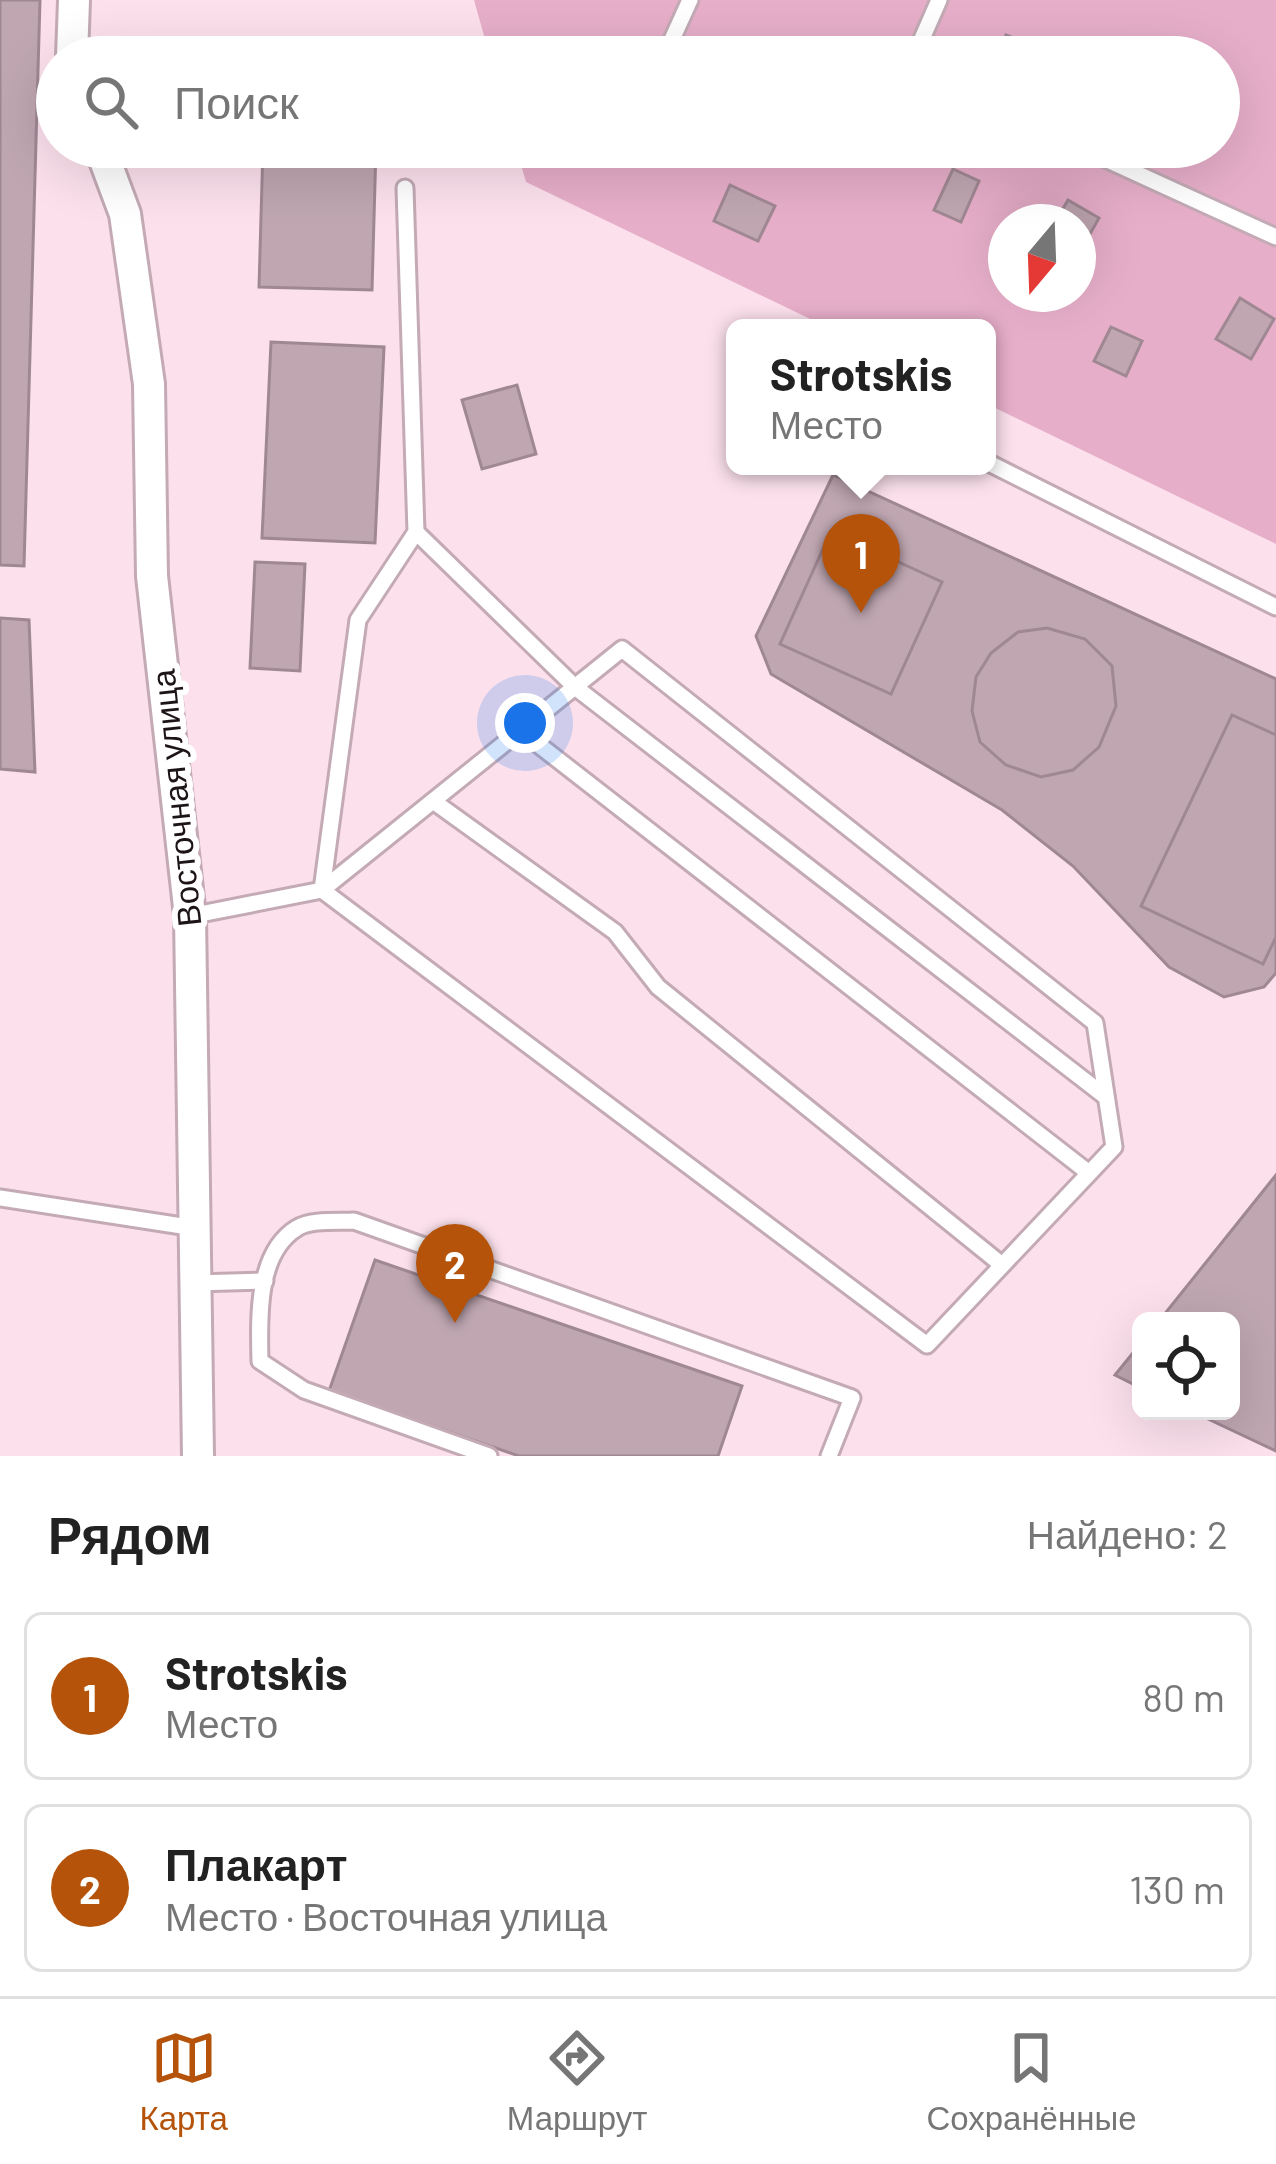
<!DOCTYPE html>
<html lang="ru">
<head>
<meta charset="utf-8">
<style>
	body { margin:0; font-family:Barlow,sans-serif; background:#f6f6f6; color:#222 }
	.controls { position:absolute; right:36px; bottom:36px; display:grid; overflow:hidden; border-radius:18px; box-shadow:0 12px 48px #0002 }
	.controls button { width:108px; height:108px; display:grid; place-items:center; padding:0; border:0; border-bottom:3px solid #e0e0e0; background:#fff; color:#222; font:60px sans-serif }
	.compass { position:absolute; left:988px; top:204px; width:108px; height:108px; border-radius:50%; background:#fff; box-shadow:0 12px 48px #0002; rotate:199deg }
	.you { position:absolute; left:525px; top:723px; width:42px; height:42px; margin:-30px; border:9px solid #fff; border-radius:50%; background:#1a73e8; box-shadow:0 0 0 18px #1a73e833 }
	.badge { display:grid; place-items:center; width:78px; height:78px; border-radius:50%; background:#b45309; color:#fff; font-size:39px; font-weight:700 }
	.pin { position:absolute; translate:-50% -99px; filter:drop-shadow(0 3px 6px #0008) }
	.pin::after { content:''; position:absolute; top:63px; width:42px; height:36px; background:inherit; clip-path:polygon(0 0,100% 0,50% 100%) }
	.popup { position:absolute; left:726px; top:319px; width:270px; height:156px; box-sizing:border-box; display:grid; place-content:center; border-radius:18px; background:#fff; filter:drop-shadow(0 3px 9px #0005); font-size:39px; white-space:nowrap; color:#767676 }
	.popup b { font-size:45px; color:#222 }
	.popup::after { content:''; position:absolute; left:50%; top:100%; margin-left:-24px; border:24px solid transparent; border-top-color:#fff }
	.list { margin:0; padding:0; list-style:none }
	h2 { display:flex; justify-content:space-between; align-items:center; height:156px; margin:0; padding:0 48px; font-size:51px }
	h2 small { font-size:39px; font-weight:400; color:#767676 }
	.list li { display:grid; grid-template-columns:78px 1fr auto; gap:36px; align-items:center; box-sizing:border-box; height:168px; margin:0 24px 24px; padding:0 24px; border:3px solid #e0e0e0; border-radius:18px }
	.list b { display:block; font-size:45px; white-space:nowrap }
	.list p { margin:0; font-size:39px; white-space:nowrap; color:#767676 }
	.list em { font-size:39px; font-style:normal; color:#767676 }
	.icon { flex:none; width:66px; height:66px; fill:none; stroke:currentColor; stroke-width:2; stroke-linecap:round; stroke-linejoin:round }
	.map { position:relative; flex:none; width:1276px; height:1456px; overflow:hidden }
	.search { position:absolute; background:#fff; box-shadow:0 12px 48px #0002; left:36px; right:36px; top:36px; height:132px; display:flex; align-items:center; gap:30px; box-sizing:border-box; padding:0 42px; border-radius:66px; color:#767676; font-size:45px }
	.sheet { height:540px; background:#fff }
	nav { display:flex; justify-content:space-around; align-items:center; box-sizing:border-box; height:168px; border-top:3px solid #e0e0e0; background:#fff; font-size:33px; color:#767676 }
	nav a { display:grid; justify-items:center; gap:6px }
	nav .on { color:#b45309 }
	.map>svg:first-child { display:block }
</style>
</head>
<body>
<div class="map">
<svg width="1276" height="1456" viewBox="0 0 1276 1456">
	<rect width="100%" height="100%" fill="#fce1ed"/>
	<path fill="#e7aec9" fill-rule="evenodd" d="M474,0H1276V544L987,404V328H829L526,182L516,147H1219V57H490ZM1006,222H1078V294H1006Z"/>
	<g fill="#bfa6b1" stroke="#a08893" stroke-width="3">
		<path d="M0,0H40L24,566L0,565Z"/>
		<path d="M1006,35L1036,47L1031,57H996Z"/>
		<path d="M263,147H376L372,290L259,287Z"/>
		<path d="M953,169L979,181L961,222L934,210Z"/>
		<path d="M730,185L775,206L758,241L714,221Z"/>
		<path d="M1068,200L1099,218L1078,255V222H1055Z"/>
		<path d="M1240,298L1274,319L1251,359L1216,339Z"/>
		<path d="M1111,327L1142,341L1126,376L1094,361Z"/>
		<path d="M271,342L384,347L375,543L262,538Z"/>
		<path d="M517,385L536,454L482,469L462,400Z"/>
		<path d="M833,475L1276,679V973L1264,987L1224,997L1169,967L1073,866L1002,810L771,674L756,636Z"/>
		<path d="M831,531L942,582L891,694L780,644Z"/>
		<path d="M255,562L305,564L300,671L250,668Z"/>
		<path d="M0,618L29,620L35,772L0,769Z"/>
		<path d="M1047,628L1085,639L1112,666L1116,706L1099,747L1073,770L1041,777L1006,765L980,742L972,711L976,677L991,653L1018,632Z"/>
		<path d="M1232,715L1276,735V937L1263,964L1141,906Z"/>
		<path d="M1276,1175V1451L1191,1411H1231V1321H1159Z"/>
		<path d="M375,1260L742,1386L718,1456H519L329,1391Z"/>
		<path d="M1141,1343V1388L1115,1375Z"/>
	</g>
	<g fill="none" stroke-linecap="round" stroke-linejoin="round">
		<g stroke="#c3aab5" stroke-width="21">
			<g id="service">
				<path d="M664,57L690,0"/>
				<path d="M914,57L939,0"/>
				<path d="M1079,147L1276,237"/>
				<path d="M987,462L1276,607"/>
				<path d="M416,532L575,687L1106,1097"/>
				<path d="M521,731L1089,1173"/>
				<path d="M433,801L615,932L658,987L1002,1265"/>
				<path d="M322,890L358,620L416,532L405,188"/>
				<path d="M190,916L322,890L927,1345L1114,1147L1095,1023L622,649L322,890"/>
				<path d="M0,1198L195,1228"/>
				<path d="M195,1283L265,1281"/>
				<path d="M489,1456L304,1390L260,1361C259,1319 256,1253 297,1228C311,1219 338,1222 354,1221L852,1398L829,1456"/>
			</g>
		</g>
		<g stroke="#c3aab5" stroke-width="36">
			<g id="minor">
				<path d="M72,57L74,0"/>
				<path d="M100,147L125,214L149,384L152,576L190,916L198,1456"/>
			</g>
		</g>
		<use href="#service" stroke="#fff" stroke-width="15"/>
		<use href="#minor" stroke="#fff" stroke-width="30"/>
	</g>
	<g text-anchor="middle" stroke-width="12" stroke-linejoin="round" paint-order="stroke">
		<g font-size="33" fill="#1d1418" stroke="#fff">
			<text transform="translate(176 798) rotate(-96)" y="12">Восточная улица</text>
		</g>
	</g>
</svg>
<div class="controls">
<button><svg class="icon" aria-label="locate" viewBox="0 0 24 24"><circle cx="12" cy="12" r="6"/><path d="M12 2v4M12 18v4M2 12h4M18 12h4"/></svg></button>
</div>
<svg class="compass" viewBox="-18 -18 36 36"><path d="M0-13l5 13h-10z" fill="#e53935"/><path d="M0 13l5-13h-10z" fill="#767676"/></svg>
<div class="you"></div>
<div class="pin badge" style="left:861px;top:613px">1</div>
<div class="popup"><b>Strotskis</b>Место</div>
<div class="pin badge" style="left:455px;top:1323px">2</div>
<div class="search"><svg class="icon" aria-label="search" viewBox="0 0 24 24"><circle cx="10" cy="10" r="6"/><path d="M15 15l6 6"/></svg>Поиск</div>
</div>
<section class="sheet">
<h2>Рядом<small>Найдено: 2</small></h2>
<ul class="list">
<li><span class="badge">1</span><div><b>Strotskis</b><p>Место</p></div><em>80 m</em></li>
<li><span class="badge">2</span><div><b>Плакарт</b><p>Место · Восточная улица</p></div><em>130 m</em></li>
</ul>
</section>
<nav>
<a class="on"><svg class="icon" aria-label="map" viewBox="0 0 24 24"><path d="M3 6l6-2 6 2 6-2v14l-6 2-6-2-6 2zM9 4v14M15 6v14"/></svg>Карта</a>
<a><svg class="icon" aria-label="directions" viewBox="0 0 24 24"><path d="M12 3l9 9-9 9-9-9zM9 14v-3h6M13 9l2 2-2 2"/></svg>Маршрут</a>
<a><svg class="icon" aria-label="saved" viewBox="0 0 24 24"><path d="M7 4h10v16l-5-4-5 4z"/></svg>Сохранённые</a>
</nav>
</body>
</html>
